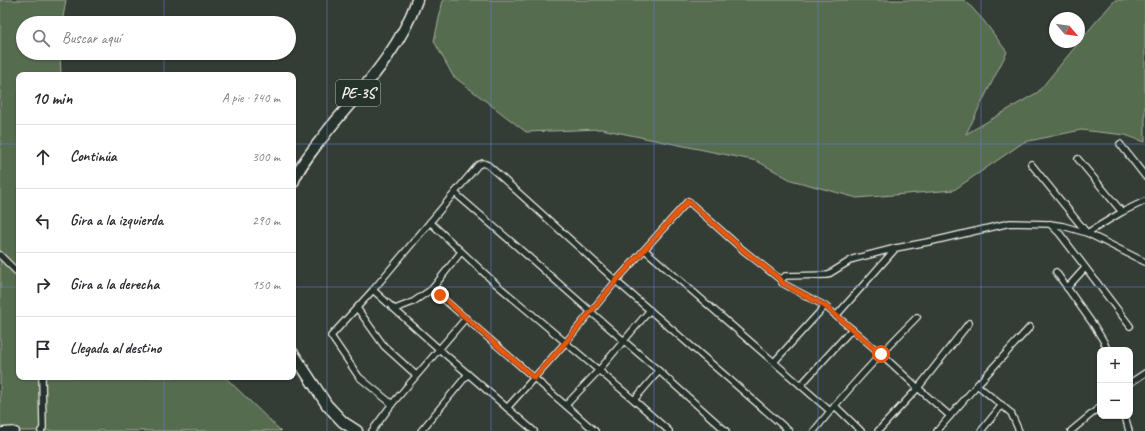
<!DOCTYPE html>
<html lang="es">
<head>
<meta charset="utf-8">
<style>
	body { margin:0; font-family:Caveat,sans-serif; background:#f2f2f3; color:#2b2b33 }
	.controls { position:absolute; right:12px; bottom:12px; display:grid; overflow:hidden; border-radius:8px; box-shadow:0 1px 3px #0004 }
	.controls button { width:36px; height:36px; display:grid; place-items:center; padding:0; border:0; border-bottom:1px solid #e1e1e2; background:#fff; color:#2b2b33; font:20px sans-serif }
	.compass { position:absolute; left:1049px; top:12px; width:36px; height:36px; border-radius:50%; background:#fff; box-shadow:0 1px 3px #0004; rotate:119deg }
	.stop { position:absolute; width:12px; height:12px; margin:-9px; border:3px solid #ea580c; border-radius:50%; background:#fff }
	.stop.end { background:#ea580c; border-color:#fff; box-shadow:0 1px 4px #0008 }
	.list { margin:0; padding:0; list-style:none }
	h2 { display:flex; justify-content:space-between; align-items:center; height:52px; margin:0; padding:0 16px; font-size:17px }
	h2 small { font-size:13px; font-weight:400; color:#7c7c81 }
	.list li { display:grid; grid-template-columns:26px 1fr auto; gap:12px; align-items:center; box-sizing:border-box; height:64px; padding:0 16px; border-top:1px solid #e1e1e2 }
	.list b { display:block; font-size:15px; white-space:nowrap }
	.list em { font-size:13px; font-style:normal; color:#7c7c81 }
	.icon { flex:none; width:22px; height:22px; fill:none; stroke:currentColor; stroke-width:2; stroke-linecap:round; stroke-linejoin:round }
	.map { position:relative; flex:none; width:1145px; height:431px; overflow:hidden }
	.search { position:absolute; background:#fff; box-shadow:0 1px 3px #0004; left:16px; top:16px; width:280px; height:44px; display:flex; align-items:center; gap:10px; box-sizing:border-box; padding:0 14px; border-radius:22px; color:#7c7c81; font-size:15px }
	.panel { position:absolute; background:#fff; box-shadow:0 1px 3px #0004; left:16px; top:72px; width:280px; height:308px; border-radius:8px }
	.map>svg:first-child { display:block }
</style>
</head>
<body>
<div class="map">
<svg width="1145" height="431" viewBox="0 0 1145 431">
	<rect width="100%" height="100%" fill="#333c35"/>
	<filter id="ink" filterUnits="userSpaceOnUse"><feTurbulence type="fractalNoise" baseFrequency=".025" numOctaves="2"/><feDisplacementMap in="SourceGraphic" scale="8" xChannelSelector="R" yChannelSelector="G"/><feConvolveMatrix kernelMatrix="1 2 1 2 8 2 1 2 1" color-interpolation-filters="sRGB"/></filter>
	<g filter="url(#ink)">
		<g fill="#576c50" stroke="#a6ae9c">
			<path d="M0,0H66L62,23H23V53H60L61,75H19V377H225L281,431H0Z"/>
			<path d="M443,0H965L984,21L1007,52L966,134L1038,92L1094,24L1115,0H1145V142L1125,135L1081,130L1024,142L954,190L857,198L791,180L757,161L601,129L526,132L453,76L434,41Z"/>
		</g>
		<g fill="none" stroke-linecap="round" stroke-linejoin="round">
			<g stroke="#f4f1e8" stroke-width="8">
				<g id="street">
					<path d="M1120,144L1145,176"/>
					<path d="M1078,159L1122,212"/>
					<path d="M1031,164L1087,233L1122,212L1145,201"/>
					<path d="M455,193L522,251L624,341L659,371L726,431"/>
					<path d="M430,222L496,284L634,400L669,431"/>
					<path d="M1050,224L1060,234L1130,326"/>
					<path d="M645,250L830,411"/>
					<path d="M0,255L16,271L19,272"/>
					<path d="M1056,272L1095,327L1104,342L1107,350"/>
					<path d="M1067,288L1085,268"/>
					<path d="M432,289L595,431"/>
					<path d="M373,290L439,349L534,431"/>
					<path d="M357,308L384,346L416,375"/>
					<path d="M395,309L413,302L432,289L461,252"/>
					<path d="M836,316L896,248"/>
					<path d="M774,362L825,306"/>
					<path d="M1130,383L1145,373"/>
					<path d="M801,385L852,329"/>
					<path d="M977,385L1011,413L1019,431"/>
					<path d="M634,400L659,371"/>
					<path d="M392,404L359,377L331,336L373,290L478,165L483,163L488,165L616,281L789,431"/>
					<path d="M566,405L599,370L650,310"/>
					<path d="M835,406L861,431"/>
					<path d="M507,408L566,342L616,281L688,201L743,250L781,280"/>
					<path d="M950,416L918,388L881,354L825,306L782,283L781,280L785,276L827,275L853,259L896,248L933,241L1010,223L1050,224L1063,226L1087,233L1145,262"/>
					<path d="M1125,416L1129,431"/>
					<path d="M0,431L13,430L16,431"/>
					<path d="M41,431L43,428L42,377"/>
					<path d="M372,431L392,404L466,318"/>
					<path d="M421,431L468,374"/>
					<path d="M814,431C846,391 881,353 917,317"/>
					<path d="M878,431L918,388L969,323"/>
					<path d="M937,431L977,385L1030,327"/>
					<path d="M981,431L1002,405"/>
					<path d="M1071,431L1100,407"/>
				</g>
			</g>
			<g stroke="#f4f1e8" stroke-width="13">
				<g id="highway">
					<path d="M293,183C299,165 318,144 329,129C362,89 400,50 417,0"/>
					<path d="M293,353L327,405L343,422L357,431"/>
				</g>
			</g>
			<use href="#street" stroke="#26332d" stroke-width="5.5"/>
			<use href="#highway" stroke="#26332d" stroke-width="10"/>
		</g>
	</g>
	<g fill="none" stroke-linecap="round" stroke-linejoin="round" filter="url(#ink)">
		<path stroke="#ea580c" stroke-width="5" d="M440,295L534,378L566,342L616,281L688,201L743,250L781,280L782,283L825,306L881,354"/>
	</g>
	<path fill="none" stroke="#5e7fdd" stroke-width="1" stroke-opacity="0.55" d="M164,0V23M327,0V431M491,0V431M654,0V431M818,0V431M981,0V431M164,53V75M0,144H19M293,144H1145M0,287H19M293,287H1145M164,377V431"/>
	<g text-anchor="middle" stroke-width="4" stroke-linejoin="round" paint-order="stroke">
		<rect fill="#26332d" stroke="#b6b8b0" stroke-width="1" x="336" y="80" width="44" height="26" rx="3"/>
		<g font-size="15" font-weight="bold" fill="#f4f1e8">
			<text x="358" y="98">PE-3S</text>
		</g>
	</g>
</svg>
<div class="controls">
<button>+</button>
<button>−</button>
</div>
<svg class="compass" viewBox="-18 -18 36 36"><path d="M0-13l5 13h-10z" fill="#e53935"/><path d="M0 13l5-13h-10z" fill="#7c7c81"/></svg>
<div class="stop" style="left:881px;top:354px"></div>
<div class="stop end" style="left:440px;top:295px"></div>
<div class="search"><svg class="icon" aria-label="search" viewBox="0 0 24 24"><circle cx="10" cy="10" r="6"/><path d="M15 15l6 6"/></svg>Buscar aquí</div>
<section class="panel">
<h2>10 min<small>A pie · 740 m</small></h2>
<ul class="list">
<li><svg class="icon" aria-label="ahead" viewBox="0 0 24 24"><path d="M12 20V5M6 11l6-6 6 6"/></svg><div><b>Continúa</b></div><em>300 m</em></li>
<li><svg class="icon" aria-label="left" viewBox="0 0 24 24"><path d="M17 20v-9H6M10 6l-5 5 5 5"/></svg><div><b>Gira a la izquierda</b></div><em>290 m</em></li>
<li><svg class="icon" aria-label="right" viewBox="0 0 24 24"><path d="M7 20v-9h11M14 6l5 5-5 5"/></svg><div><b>Gira a la derecha</b></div><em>150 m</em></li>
<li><svg class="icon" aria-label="arrive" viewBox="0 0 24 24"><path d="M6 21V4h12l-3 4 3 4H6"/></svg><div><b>Llegada al destino</b></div></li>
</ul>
</section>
</div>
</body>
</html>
